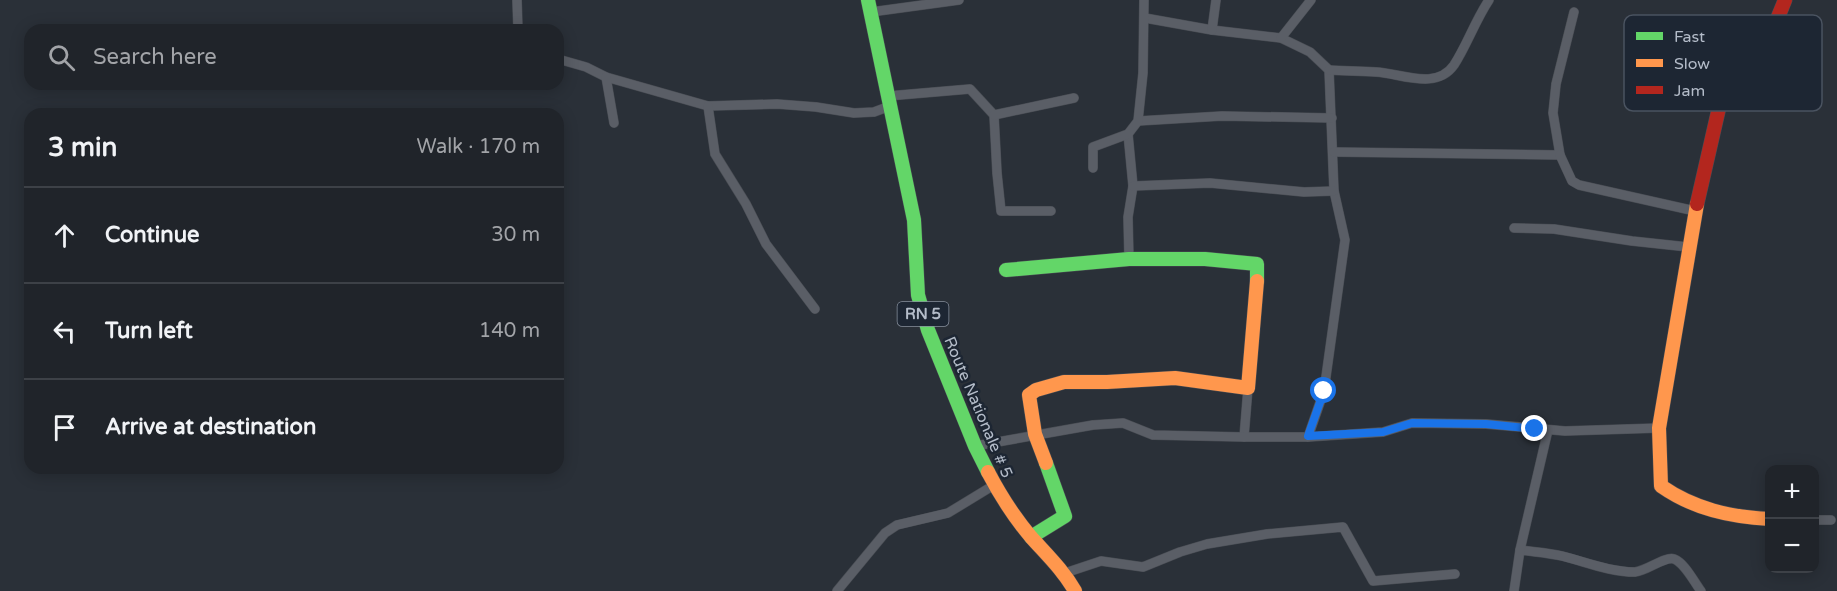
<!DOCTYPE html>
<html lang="en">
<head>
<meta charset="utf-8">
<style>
	body { margin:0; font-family:"Varela Round",sans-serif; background:#282c32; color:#f1f3f6 }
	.controls { position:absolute; right:18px; bottom:18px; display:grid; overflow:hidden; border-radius:12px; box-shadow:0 3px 15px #0003 }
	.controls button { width:54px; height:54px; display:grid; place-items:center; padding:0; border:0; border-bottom:2px solid #3d4147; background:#20242a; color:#f1f3f6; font:30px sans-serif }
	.stop { position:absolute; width:18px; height:18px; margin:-14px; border:4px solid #1a73e8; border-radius:50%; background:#fff }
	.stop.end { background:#1a73e8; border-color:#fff; box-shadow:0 2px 6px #0008 }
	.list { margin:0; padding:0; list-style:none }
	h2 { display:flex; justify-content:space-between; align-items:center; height:78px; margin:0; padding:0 24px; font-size:26px }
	h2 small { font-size:20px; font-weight:400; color:#a2a4a8 }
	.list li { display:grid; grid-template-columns:39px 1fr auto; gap:18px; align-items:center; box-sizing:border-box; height:96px; padding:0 24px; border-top:2px solid #3d4147 }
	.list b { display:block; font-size:22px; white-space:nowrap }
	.list em { font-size:20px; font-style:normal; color:#a2a4a8 }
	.icon { flex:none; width:33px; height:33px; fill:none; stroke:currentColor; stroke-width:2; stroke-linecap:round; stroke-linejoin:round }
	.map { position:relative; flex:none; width:1837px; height:591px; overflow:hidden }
	.search { position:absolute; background:#20242a; box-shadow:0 3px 15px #0003; left:24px; top:24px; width:540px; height:66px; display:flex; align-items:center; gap:15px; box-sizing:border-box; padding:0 21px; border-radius:18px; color:#a2a4a8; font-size:22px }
	.panel { position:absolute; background:#20242a; box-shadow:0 3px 15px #0003; left:24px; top:108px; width:540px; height:366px; border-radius:18px }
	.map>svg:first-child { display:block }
</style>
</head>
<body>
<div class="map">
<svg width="1837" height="591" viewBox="0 0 1837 591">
	<rect width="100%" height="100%" fill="#2a3038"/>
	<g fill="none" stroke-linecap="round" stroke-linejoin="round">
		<g stroke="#484c53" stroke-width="10">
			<g id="street">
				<path d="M517,0L518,30"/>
				<path d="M871,12L959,0"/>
				<path d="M1145,18L1212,30L1281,38L1310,52L1329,70L1334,191L1345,240L1324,391L1308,437"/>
				<path d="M1212,30L1216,0"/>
				<path d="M1281,38L1311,0"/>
				<path d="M558,59L586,67L606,77L708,106L777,104L816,107L854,113L874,112L890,106"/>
				<path d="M1329,70C1345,71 1360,71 1376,72C1400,73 1436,91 1454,65C1467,45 1475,21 1489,0"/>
				<path d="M606,77L614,123"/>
				<path d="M888,96L970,89L994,115L997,173L1001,211H1051"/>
				<path d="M708,106L715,154L746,204L766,244L815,309"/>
				<path d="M994,115L1074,98"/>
				<path d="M1138,121L1222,116L1332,118"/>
				<path d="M1128,134L1133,186L1128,217L1129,259"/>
				<path d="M1334,152L1560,155L1553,113L1556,84L1574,12"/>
				<path d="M1560,155L1572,181L1579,185L1695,211"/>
				<path d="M1093,168V147L1128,134L1138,121L1143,73L1144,0"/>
				<path d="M1133,186L1210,183L1304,192L1334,191"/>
				<path d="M1514,228L1554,229L1632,241L1688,247"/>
				<path d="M1244,437L1248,388"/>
				<path d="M975,446L1093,425L1123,423L1153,435L1244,437H1308L1383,432L1412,423L1486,424L1565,431L1659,428"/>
				<path d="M1814,520H1831"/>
				<path d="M1520,550C1534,552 1549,553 1562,556C1586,562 1610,572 1635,572C1647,571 1665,556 1674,559C1685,563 1694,582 1701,591"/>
				<path d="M1065,573L1101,561L1143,567L1180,552L1207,544L1267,534L1343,527L1373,581L1455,574"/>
				<path d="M837,591L885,533L897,525L948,513L994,485"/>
				<path d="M1514,591L1520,550L1548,430"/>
			</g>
		</g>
		<g stroke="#484c53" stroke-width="15">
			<g id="fast">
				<path d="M868,0L914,220L918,295L928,330L975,446L988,472"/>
				<path d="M1006,270L1129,259H1205L1257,264V281"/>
				<path d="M1031,537L1065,516L1046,463"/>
			</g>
		</g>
		<g stroke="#484c53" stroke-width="15">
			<g id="slow">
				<path d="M1697,204L1659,428L1661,486C1694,509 1730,517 1770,519"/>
				<path d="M1046,463L1035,434L1029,395L1036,390L1064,382H1107L1175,378L1248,388L1257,281"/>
				<path d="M988,472C1000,495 1014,517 1031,537C1047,555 1063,570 1075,591"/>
			</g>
		</g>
		<g stroke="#484c53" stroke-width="15">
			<path id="jam" d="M1697,204L1721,99C1729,84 1741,76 1752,63C1768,45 1776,22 1785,0"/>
		</g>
		<use href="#street" stroke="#5a5e66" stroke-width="9"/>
		<use href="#fast" stroke="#63d668" stroke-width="14"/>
		<use href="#slow" stroke="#ff974d" stroke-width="14"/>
		<use href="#jam" stroke="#b3261e" stroke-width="14"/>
	</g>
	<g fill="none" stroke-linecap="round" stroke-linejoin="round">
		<path stroke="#1a73e8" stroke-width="8" d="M1324,391L1308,436L1383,432L1412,423L1486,424L1535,429"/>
	</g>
	<g text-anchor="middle" stroke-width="5" stroke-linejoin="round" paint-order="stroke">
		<rect fill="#1d2633" stroke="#878f9c" stroke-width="1.5" x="897.5" y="302" width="51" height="24" rx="4.5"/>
		<g font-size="15" font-weight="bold" fill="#b4bcc9">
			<text x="923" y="319">RN 5</text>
		</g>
		<g font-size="16" fill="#b4bcc9" stroke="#1d2633">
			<text transform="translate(979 407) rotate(67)" y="6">Route Nationale # 5</text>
		</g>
	</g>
	<rect x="1624" y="15" width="198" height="96" rx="9" fill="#1d2633" stroke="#4a5360" stroke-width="1.5"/>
	<rect x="1636" y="32" width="27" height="8" fill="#63d668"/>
	<rect x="1636" y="59" width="27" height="8" fill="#ff974d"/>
	<rect x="1636" y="86" width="27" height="8" fill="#b3261e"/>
	<g font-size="16" fill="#b4bcc9">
		<text x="1674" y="42">Fast</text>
		<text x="1674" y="69">Slow</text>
		<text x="1674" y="96">Jam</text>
	</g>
</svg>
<div class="controls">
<button>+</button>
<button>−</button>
</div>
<div class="stop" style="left:1324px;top:391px"></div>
<div class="stop end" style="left:1535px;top:429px"></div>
<div class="search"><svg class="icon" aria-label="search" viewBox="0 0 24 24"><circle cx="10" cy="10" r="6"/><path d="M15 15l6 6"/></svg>Search here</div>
<section class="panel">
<h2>3 min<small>Walk · 170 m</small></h2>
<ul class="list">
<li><svg class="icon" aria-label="ahead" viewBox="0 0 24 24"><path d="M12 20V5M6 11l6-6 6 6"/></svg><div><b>Continue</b></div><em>30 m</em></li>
<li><svg class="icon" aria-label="left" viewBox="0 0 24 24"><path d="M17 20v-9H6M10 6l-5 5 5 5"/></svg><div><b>Turn left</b></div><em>140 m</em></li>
<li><svg class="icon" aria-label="arrive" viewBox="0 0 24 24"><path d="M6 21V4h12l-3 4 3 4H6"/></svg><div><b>Arrive at destination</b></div></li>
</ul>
</section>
</div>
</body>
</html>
